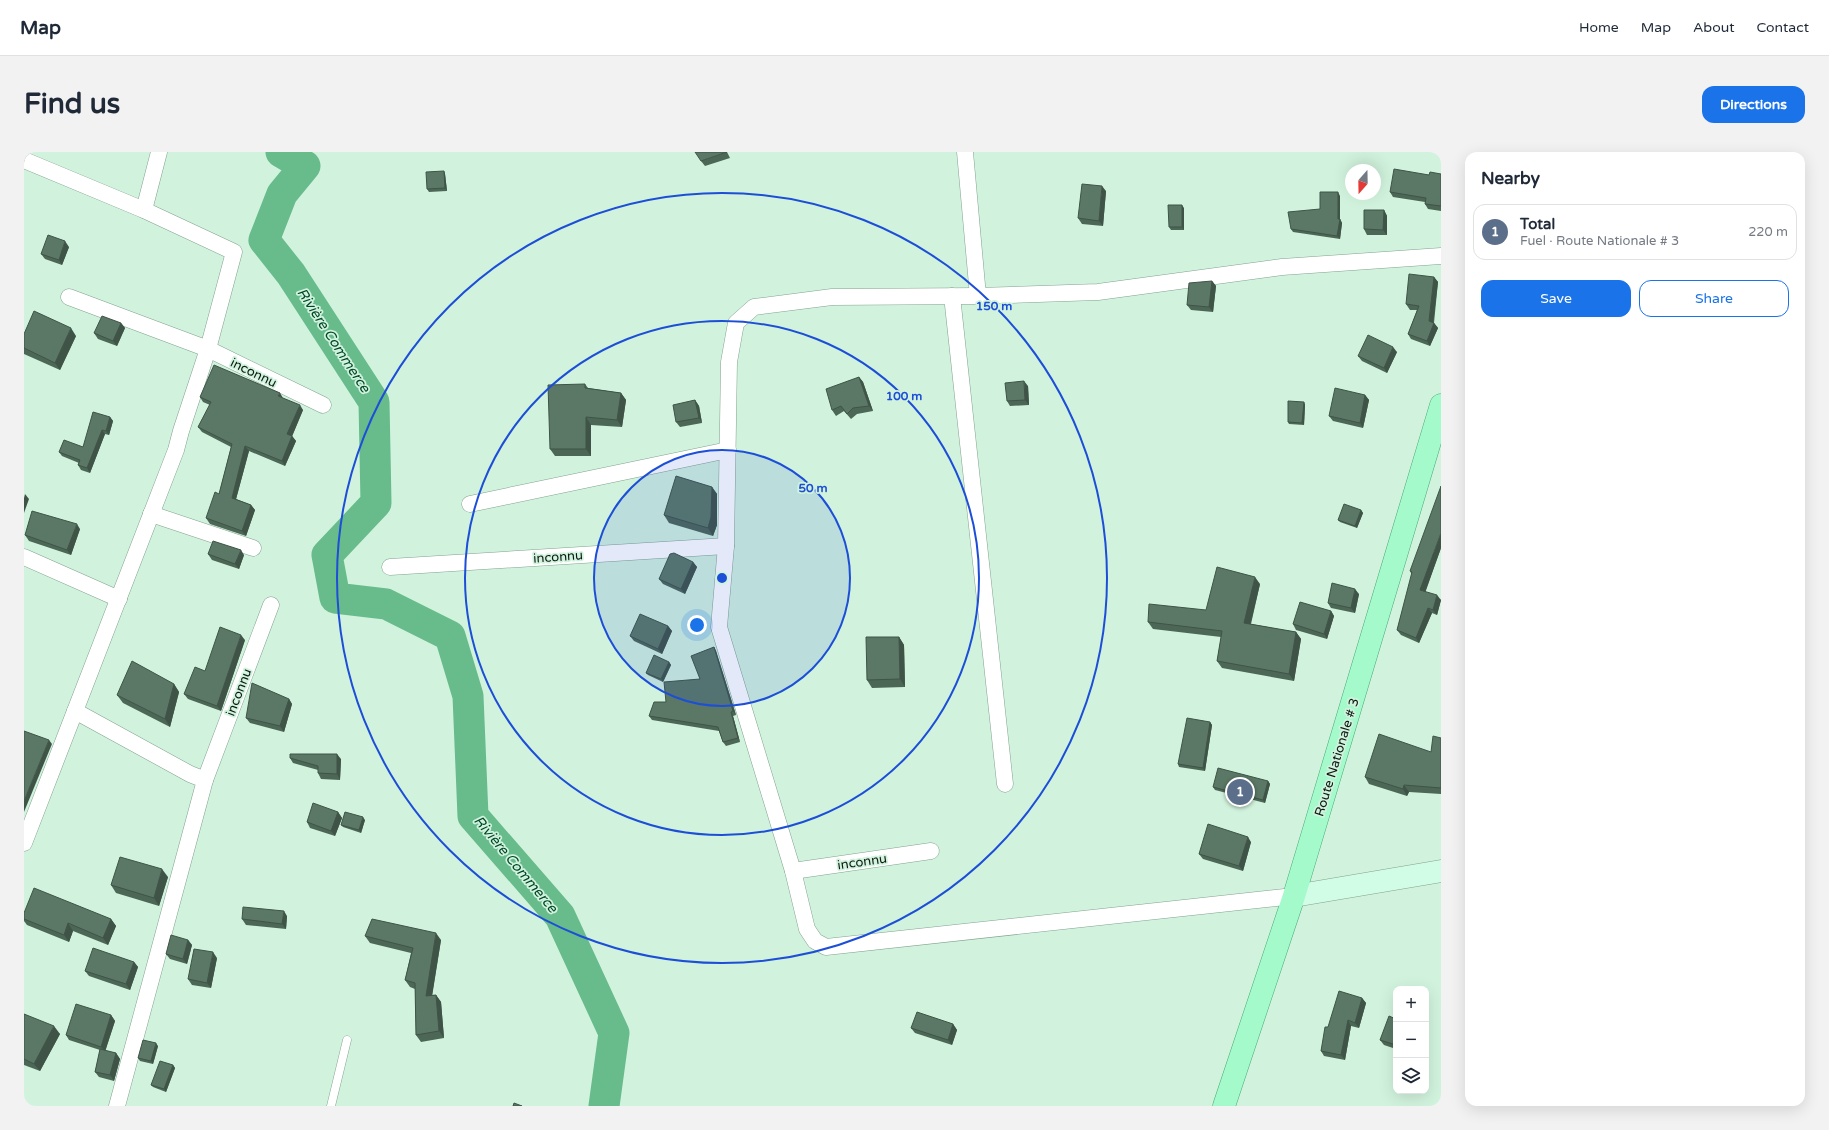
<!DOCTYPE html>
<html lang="en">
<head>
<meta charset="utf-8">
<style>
	body { margin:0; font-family:"Varela Round",sans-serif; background:#f2f2f3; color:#1f2937 }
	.controls { position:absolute; right:12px; bottom:12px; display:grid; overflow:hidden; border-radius:8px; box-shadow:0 4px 16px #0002 }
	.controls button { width:36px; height:36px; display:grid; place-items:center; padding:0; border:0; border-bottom:1px solid #e0e1e3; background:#fff; color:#1f2937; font:20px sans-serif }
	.compass { position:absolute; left:1321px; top:12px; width:36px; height:36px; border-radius:50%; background:#fff; box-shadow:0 4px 16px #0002; rotate:200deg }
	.you { position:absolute; left:673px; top:473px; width:14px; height:14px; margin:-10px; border:3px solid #fff; border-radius:50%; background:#1a73e8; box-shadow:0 0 0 6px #1a73e833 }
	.badge { display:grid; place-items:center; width:26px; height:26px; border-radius:50%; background:#1a73e8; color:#fff; font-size:13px; font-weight:700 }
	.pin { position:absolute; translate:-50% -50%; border:2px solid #fff; box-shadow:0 1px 4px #0006 }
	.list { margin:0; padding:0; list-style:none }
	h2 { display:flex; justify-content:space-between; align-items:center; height:52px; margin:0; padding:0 16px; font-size:17px }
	h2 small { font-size:13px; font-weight:400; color:#747a83 }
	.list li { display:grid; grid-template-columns:26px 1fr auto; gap:12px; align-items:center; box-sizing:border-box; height:56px; margin:0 8px 8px; padding:0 8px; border:1px solid #e0e1e3; border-radius:12px }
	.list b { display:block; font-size:15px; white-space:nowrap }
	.list p { margin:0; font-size:13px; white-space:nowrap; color:#747a83 }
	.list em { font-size:13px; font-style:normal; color:#747a83 }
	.actions { display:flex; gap:8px; padding:12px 16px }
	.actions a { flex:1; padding:9px 0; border:1px solid #1a73e8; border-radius:12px; text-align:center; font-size:14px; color:#1a73e8 }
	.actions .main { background:#1a73e8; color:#fff }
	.icon { flex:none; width:22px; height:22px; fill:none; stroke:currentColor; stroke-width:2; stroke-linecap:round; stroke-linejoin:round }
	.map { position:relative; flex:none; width:1417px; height:954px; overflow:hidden; border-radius:12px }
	header { display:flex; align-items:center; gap:24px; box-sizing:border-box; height:56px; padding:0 20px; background:#fff; border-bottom:1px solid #e0e1e3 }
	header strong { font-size:19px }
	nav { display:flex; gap:22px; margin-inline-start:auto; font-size:14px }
	.intro { display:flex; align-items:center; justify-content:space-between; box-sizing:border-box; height:96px; padding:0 24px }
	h1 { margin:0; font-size:28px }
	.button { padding:10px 18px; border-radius:12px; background:#1a73e8; color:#fff; font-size:14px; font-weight:700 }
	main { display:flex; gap:24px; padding:0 24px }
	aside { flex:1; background:#fff; border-radius:12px; box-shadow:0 4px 16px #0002 }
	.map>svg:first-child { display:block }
</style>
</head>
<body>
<header>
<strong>Map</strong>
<nav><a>Home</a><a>Map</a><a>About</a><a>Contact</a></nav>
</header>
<div class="intro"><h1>Find us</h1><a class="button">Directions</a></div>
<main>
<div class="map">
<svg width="1417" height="954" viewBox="0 0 1417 954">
	<rect width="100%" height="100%" fill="#d1f3dd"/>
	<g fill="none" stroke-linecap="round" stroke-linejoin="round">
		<path stroke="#68bb8b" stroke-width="31" d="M257,0L281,14L258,42L240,88L267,122L350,250L352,351L303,403L311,446L362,452L426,484L444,544L449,664L536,764L590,881L580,954"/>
		<g stroke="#83a28e" stroke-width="9">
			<path id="service" d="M307,954L323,888"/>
		</g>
		<g stroke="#83a28e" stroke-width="17">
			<g id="minor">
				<path d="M941,0L954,144L1074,140L1258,115L1417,104"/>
				<path d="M0,8L120,58L210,100L184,197L299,253"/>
				<path d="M120,58L135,0"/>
				<path d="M928,144L981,632"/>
				<path d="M954,144L808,145L730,155L712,171L705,210L702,394L695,475L769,719L783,777L791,789L802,795L1270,744"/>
				<path d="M446,352L704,298"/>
				<path d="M127,362L229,396"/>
				<path d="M0,405L95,447"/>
				<path d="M366,415L702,394"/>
				<path d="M51,559L166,622L181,628L93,954"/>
				<path d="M181,628L247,453"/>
				<path d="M0,691L152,298L157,279L184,197L45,145"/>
				<path d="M769,719L907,699"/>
			</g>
		</g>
		<g stroke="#83a28e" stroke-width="23">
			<path id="secondary" d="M1270,744L1417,719"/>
		</g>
		<g stroke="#47a874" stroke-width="23">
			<path id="primary" d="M1200,954L1270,744L1417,253"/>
		</g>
		<use href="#service" stroke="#fff" stroke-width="8"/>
		<use href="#minor" stroke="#fff" stroke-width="16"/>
		<use href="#secondary" stroke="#d1fce5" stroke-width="22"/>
		<use href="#primary" stroke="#a4facb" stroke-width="22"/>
	</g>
	<g fill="#4d6757">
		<path d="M703,0L706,6L681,14L677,9Z"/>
		<path d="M420,19L421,22L423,39L405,40L403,37Z"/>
		<path d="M1417,22V59L1404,57L1401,52V50L1369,45L1366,40L1405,23Z"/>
		<path d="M1082,39L1079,74L1058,72L1054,66Z"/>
		<path d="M1316,44V67L1318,71L1316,87L1269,80L1267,77Z"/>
		<path d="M1160,56V78H1147L1145,75Z"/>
		<path d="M1360,58L1363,64V83H1343L1340,77Z"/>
		<path d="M45,95L38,113L21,107L17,102Z"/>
		<path d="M1410,125L1414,130L1410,171L1414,176L1406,194L1387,187L1384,182L1393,158H1386L1382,152Z"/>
		<path d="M1188,129L1192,134L1189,160L1167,158L1163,153Z"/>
		<path d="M97,171L101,176L93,194L74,187L70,181Z"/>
		<path d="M0,182L52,184L36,218L0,202Z"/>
		<path d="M1373,200L1363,221L1338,209L1334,204Z"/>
		<path d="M835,225L839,230L849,259L833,262L827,267L820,259L812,264L808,258Z"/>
		<path d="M561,232L564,236L597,241L602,248L598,275L567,273V304H531L526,297Z"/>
		<path d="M1004,234L1005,253L986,254L983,249Z"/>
		<path d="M1341,243L1345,248L1339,276L1309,269L1305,264Z"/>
		<path d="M176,245L259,246L279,258L268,284L272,289L261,314L225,299L212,347L227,353L231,358L222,384L186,372L182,366L195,342L207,295L178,280L174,275L186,253L179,250Z"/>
		<path d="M671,248L675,254L678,271L656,275L652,270Z"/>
		<path d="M1280,250L1281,253L1280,273L1265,272L1264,270Z"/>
		<path d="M86,265L89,269L85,283L81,282L66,321L57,318L54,313L55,311L38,304L35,300L59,295Z"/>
		<path d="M688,335L693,342V373L689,384L645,371L640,363Z"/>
		<path d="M1337,358L1339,361L1333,376L1316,370L1314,368Z"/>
		<path d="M56,377L47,403L5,389L1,383Z"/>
		<path d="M1417,396L1401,440L1417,448L1413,463L1408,461L1395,491L1377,483L1373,478L1388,423L1386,419Z"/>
		<path d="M184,402L220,403L215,417L188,408Z"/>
		<path d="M669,410L673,415L661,442L639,432L635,427Z"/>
		<path d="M1236,432L1227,472L1272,480L1277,487L1270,529L1198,516L1193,509L1197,485L1129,477L1124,470L1182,458Z"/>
		<path d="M1335,442L1331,461L1307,456L1304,451Z"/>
		<path d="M1307,459L1310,464L1303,487L1272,478L1269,472Z"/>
		<path d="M644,474L648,479L638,502L610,489L606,484Z"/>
		<path d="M875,485L880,493L881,535L848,536L843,528Z"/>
		<path d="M221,488L197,559L164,547L160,542L181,519Z"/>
		<path d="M690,495L692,499L712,563L709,564L716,590L702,594L699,590L695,579L628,568L625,564L642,550L676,527Z"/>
		<path d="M645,510L647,513L639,530L624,523L622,521Z"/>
		<path d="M150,532L155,540L146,575L99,551L93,543Z"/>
		<path d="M265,547L268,552L260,580L226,571L222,566Z"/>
		<path d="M1186,570L1188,573L1181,619L1155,615L1154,612Z"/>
		<path d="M1417,586V642L1385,640L1383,644L1345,632L1341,625L1407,600Z"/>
		<path d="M266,606L317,607L316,628L297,627L294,621V618L269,611Z"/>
		<path d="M1244,629L1246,632L1241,651L1191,638L1189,635Z"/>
		<path d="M314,660L318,666L311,684L286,676L283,670Z"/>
		<path d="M341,668L337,681L319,675L317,673Z"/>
		<path d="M1227,690L1219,719L1179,707L1175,702Z"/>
		<path d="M144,725L135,754L92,741L87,733Z"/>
		<path d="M0,761L87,767L92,774L84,793L49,779L45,790L3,773L0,769Z"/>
		<path d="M263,764L262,777L222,773L218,767Z"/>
		<path d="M341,784L417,788L408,843H412L417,850L420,886L397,890L392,883L391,837L386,835L381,828L387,801L346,791Z"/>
		<path d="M164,788L168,793L163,812L146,807L142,802Z"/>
		<path d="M193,806L187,836L168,833L164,827Z"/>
		<path d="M110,810L114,815L106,838L65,824L61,819Z"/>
		<path d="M1338,846L1342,851L1335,876L1327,874L1321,908L1300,904L1297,899L1304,875Z"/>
		<path d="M0,862L36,882L16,919L0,913Z"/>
		<path d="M87,863L91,869L81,899L92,901L96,907L90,929L75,925L71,920L76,898L45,888L42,883Z"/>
		<path d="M1372,867V897L1360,893L1356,888Z"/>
		<path d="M929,872L933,878L928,893L891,881L887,876Z"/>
		<path d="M134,894L129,912L116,909L114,906Z"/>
		<path d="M149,913L151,916L142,940L129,935L127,933Z"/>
	</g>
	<g fill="#3f5447">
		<path d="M420,19L421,22L423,39L421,36Z"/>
		<path d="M1078,34L1082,39L1079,74L1075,69Z"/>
		<path d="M1314,40L1316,44V67L1318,71L1316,87L1313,84Z"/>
		<path d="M1158,53L1160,56V78L1158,75Z"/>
		<path d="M1360,58L1363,64V83L1359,78Z"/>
		<path d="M41,89L45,95L38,113L35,108Z"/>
		<path d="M1410,125L1414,130L1409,172L1410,171L1414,176L1406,194L1403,189Z"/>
		<path d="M1188,129L1192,134L1189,160L1185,155Z"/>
		<path d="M97,171L101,176L93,194L89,189Z"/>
		<path d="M47,176L52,184L36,218L31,211Z"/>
		<path d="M1369,195L1373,200L1363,221L1360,216Z"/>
		<path d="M835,225L839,230L849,259L845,254Z"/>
		<path d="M1000,229L1004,234L1005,253L1001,248Z"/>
		<path d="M256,241L259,246L254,244Z"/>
		<path d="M597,241L602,248L598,275L593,268Z"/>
		<path d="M1341,243L1345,248L1339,276L1336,271Z"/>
		<path d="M671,248L675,254L678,271L675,266Z"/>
		<path d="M1280,250L1281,253L1280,273L1278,271Z"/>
		<path d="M276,253L279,258L267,287L263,282Z"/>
		<path d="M86,265L89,269L85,283L82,279Z"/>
		<path d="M562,265L567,273V304L562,297Z"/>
		<path d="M78,278L81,282L66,321L63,316Z"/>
		<path d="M268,284L272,289L261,314L258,309Z"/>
		<path d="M221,294L225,299L211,351L208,346Z"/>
		<path d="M688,335L693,342V373L689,384L684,376Z"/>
		<path d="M1,342L5,347L0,361V346Z"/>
		<path d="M227,353L231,358L222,384L218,379Z"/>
		<path d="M1337,358L1339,361L1333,376L1331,374Z"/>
		<path d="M53,372L56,377L47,403L43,398Z"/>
		<path d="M1417,381V396L1400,444L1396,438Z"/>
		<path d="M217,398L220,403L215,417L211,412Z"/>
		<path d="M669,410L673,415L661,442L657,437Z"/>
		<path d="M1231,425L1236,432L1225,478L1220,471Z"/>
		<path d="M1331,437L1335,442L1331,461L1327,456Z"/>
		<path d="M1413,443L1417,448L1413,463L1409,458Z"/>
		<path d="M1404,456L1408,461L1395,491L1392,486Z"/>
		<path d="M1307,459L1310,464L1303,487L1300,482Z"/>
		<path d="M644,474L648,479L638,502L634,497Z"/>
		<path d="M1272,480L1277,487L1270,529L1265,522Z"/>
		<path d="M217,483L221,488L197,559L193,554Z"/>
		<path d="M875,485L880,493L881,535L876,527Z"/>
		<path d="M690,495L692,499L712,563L709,559Z"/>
		<path d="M645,510L647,513L639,530L637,527Z"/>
		<path d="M150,532L155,540L146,575L141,567Z"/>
		<path d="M265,547L268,552L260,580L256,574Z"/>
		<path d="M707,560L709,564L716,590L714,586Z"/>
		<path d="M1186,570L1188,573L1181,619L1179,616Z"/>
		<path d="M25,588L28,592L0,660V649Z"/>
		<path d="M313,602L317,607L316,628L313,622Z"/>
		<path d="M1244,629L1246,632L1241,651L1239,648Z"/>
		<path d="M1380,633L1385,640L1383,644L1379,637Z"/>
		<path d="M314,660L318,666L311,684L307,679Z"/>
		<path d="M339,665L341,668L337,681L335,678Z"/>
		<path d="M1224,685L1227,690L1219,719L1215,714Z"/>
		<path d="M138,717L144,725L135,754L130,746Z"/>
		<path d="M260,759L263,764L262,777L258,772Z"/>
		<path d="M87,767L92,774L84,793L79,786Z"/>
		<path d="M44,771L49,779L45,790L40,783Z"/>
		<path d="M412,781L417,788L407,851L402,844Z"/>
		<path d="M164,788L168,793L163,812L159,807Z"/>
		<path d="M189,800L193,806L187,836L183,831Z"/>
		<path d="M110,810L114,815L106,838L102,832Z"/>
		<path d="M412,843L417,850L420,886L415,879Z"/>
		<path d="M1338,846L1342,851L1335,876L1331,871Z"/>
		<path d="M87,863L91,869L81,900L77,895Z"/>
		<path d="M1324,868L1327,874L1321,908L1317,903Z"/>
		<path d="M929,872L933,878L928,893L924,888Z"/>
		<path d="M30,874L36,882L16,919L10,912Z"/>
		<path d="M132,891L134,894L129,912L127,909Z"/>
		<path d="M92,901L96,907L90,929L86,923Z"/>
		<path d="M149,913L151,916L142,940L140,937Z"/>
	</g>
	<g fill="#5a7865" stroke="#3f5447">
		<path d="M671,0H703L677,9Z"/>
		<path d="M1370,17L1405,23L1406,20L1417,22V54L1401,52L1402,46L1366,40Z"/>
		<path d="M420,19L421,36L403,37L402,20Z"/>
		<path d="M1058,32L1078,34L1075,69L1054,66Z"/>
		<path d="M1296,40H1314V67H1316L1313,84L1267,77L1264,60L1296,57Z"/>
		<path d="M1144,53H1158V75H1145Z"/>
		<path d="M1340,58H1360L1359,78L1340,77Z"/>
		<path d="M24,83L41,89L35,108L17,102Z"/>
		<path d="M1385,122L1410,125L1405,169L1410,171L1403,189L1384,182L1395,154L1382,152Z"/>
		<path d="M1188,129L1185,155L1163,153L1165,131Z"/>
		<path d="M10,159L47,176L31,211L0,196V182Z"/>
		<path d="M78,164L97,171L89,189L70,181Z"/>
		<path d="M1344,183L1369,195L1360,216L1334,204Z"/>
		<path d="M190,213L256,241L254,244L276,253L263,282L268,284L258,309L221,294L208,346L227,353L218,379L182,366L191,340L195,342L208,292L174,275L187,250L176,245Z"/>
		<path d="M835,225L845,254L829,256L823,262L817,254L808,258L802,237Z"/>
		<path d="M1000,229L1001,248L983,249L981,231Z"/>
		<path d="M561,232V236L597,241L593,268L562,265V297H526L524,233Z"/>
		<path d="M1311,236L1341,243L1336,271L1305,264Z"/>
		<path d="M671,248L675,266L652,270L649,253Z"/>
		<path d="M1264,249L1280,250L1278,271L1264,270Z"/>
		<path d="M69,260L86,265L82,279L78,278L63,316L54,313L56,308L35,300L40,288L59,295Z"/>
		<path d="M652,324L688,335L687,365L684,376L640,363Z"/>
		<path d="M1417,334V381L1396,438L1413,443L1409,458L1404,456L1392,486L1373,478L1388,420L1386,419Z"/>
		<path d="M1320,352L1337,358L1331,374L1314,368Z"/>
		<path d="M8,359L53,372L43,398L1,383Z"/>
		<path d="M189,389L217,398L211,412L184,402Z"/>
		<path d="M650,401L669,410L657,437L635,427L646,402Z"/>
		<path d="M1193,415L1231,425L1220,471L1272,480L1265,522L1193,509L1198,479L1124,470L1125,452L1182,458Z"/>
		<path d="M1308,431L1331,437L1327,456L1304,451Z"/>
		<path d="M1276,450L1307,459L1300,482L1269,472Z"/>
		<path d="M616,462L644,474L634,497L606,484Z"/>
		<path d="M196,475L217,483L193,554L160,542L171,515L181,519Z"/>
		<path d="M842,485H875L876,527L843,528Z"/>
		<path d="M690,495L709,559L707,560L714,586L699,590L694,575L625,564L630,550H642L640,530L676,527L667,504Z"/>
		<path d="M630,503L645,510L637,527L622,521Z"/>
		<path d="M108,509L150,532L141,567L93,543Z"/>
		<path d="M228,531L265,547L256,574L222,566Z"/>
		<path d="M1163,566L1186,570L1179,616L1154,612Z"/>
		<path d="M0,579L25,588L0,649Z"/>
		<path d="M1355,582L1407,600L1409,584L1417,586V636L1380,633L1379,637L1341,625Z"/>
		<path d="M266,602H313V622L294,621V614L266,606Z"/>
		<path d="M1194,616L1244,629L1239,648L1189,635Z"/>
		<path d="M289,651L314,660L307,679L283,670Z"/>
		<path d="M321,660L339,665L335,678L317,673Z"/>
		<path d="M1184,672L1224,685L1215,714L1175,702Z"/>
		<path d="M96,705L138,717L130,746L87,733Z"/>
		<path d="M10,736L87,767L79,786L44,771L40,783L0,767V761Z"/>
		<path d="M219,755L260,759L258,772L218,767Z"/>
		<path d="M348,767L412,781L402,844L412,843L415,879L392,883L391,831L381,828L389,796L341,784Z"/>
		<path d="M147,783L164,788L159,807L142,802Z"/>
		<path d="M69,796L110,810L102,832L61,819Z"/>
		<path d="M170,797L189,800L183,831L164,827Z"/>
		<path d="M1315,839L1338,846L1331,871L1324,868L1317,903L1297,899L1301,875H1304Z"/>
		<path d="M52,852L87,863L77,895L42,883Z"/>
		<path d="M893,860L929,872L924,888L887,876Z"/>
		<path d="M0,862L30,874L10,912L0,907Z"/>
		<path d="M1365,864L1372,867V893L1356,888Z"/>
		<path d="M119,888L132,891L127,909L114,906Z"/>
		<path d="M76,897L92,901L86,923L71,920Z"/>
		<path d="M136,909L149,913L140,937L127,933Z"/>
		<path d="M490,951L498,954H489Z"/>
	</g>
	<circle cx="698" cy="426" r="128" fill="#1d4ed8" fill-opacity=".12"/>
	<g fill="none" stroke="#1d4ed8" stroke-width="2">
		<circle cx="698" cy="426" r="128"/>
		<circle cx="698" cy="426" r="257"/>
		<circle cx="698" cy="426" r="385"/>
	</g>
	<g text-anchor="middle" stroke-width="3.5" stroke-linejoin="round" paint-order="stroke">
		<g font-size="13" fill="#0c1811" stroke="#d1f3dd">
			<text transform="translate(230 220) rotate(26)" y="5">inconnu</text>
			<text transform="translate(534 404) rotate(-4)" y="5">inconnu</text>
			<text transform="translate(214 540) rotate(-69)" y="5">inconnu</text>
			<text transform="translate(1312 605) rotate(-73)" y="5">Route Nationale # 3</text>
			<text transform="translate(838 709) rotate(-8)" y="5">inconnu</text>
		</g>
		<g font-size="14" font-style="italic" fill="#004628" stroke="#d1f3dd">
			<text transform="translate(310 188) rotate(57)" y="5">Rivière Commerce</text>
			<text transform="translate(492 712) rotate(50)" y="5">Rivière Commerce</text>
		</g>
	</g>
	<circle cx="698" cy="426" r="6" fill="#1d4ed8" stroke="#d1f3dd" stroke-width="2"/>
	<g font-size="12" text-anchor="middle" font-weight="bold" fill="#1d4ed8" stroke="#d1f3dd" stroke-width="3.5" stroke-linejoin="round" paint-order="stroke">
		<text x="970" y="158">150 m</text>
		<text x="880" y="248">100 m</text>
		<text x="789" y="340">50 m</text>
	</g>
</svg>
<div class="controls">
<button>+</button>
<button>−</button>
<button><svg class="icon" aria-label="layers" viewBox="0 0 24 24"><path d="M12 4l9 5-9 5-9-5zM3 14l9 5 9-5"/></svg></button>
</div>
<svg class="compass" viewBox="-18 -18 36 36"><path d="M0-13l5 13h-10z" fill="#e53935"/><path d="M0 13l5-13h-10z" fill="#747a83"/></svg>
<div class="you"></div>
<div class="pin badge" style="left:1216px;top:640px;background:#5c6f8a">1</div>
</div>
<aside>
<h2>Nearby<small></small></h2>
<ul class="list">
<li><span class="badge" style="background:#5c6f8a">1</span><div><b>Total</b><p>Fuel · Route Nationale # 3</p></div><em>220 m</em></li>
</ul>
<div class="actions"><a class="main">Save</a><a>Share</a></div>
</aside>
</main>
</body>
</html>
